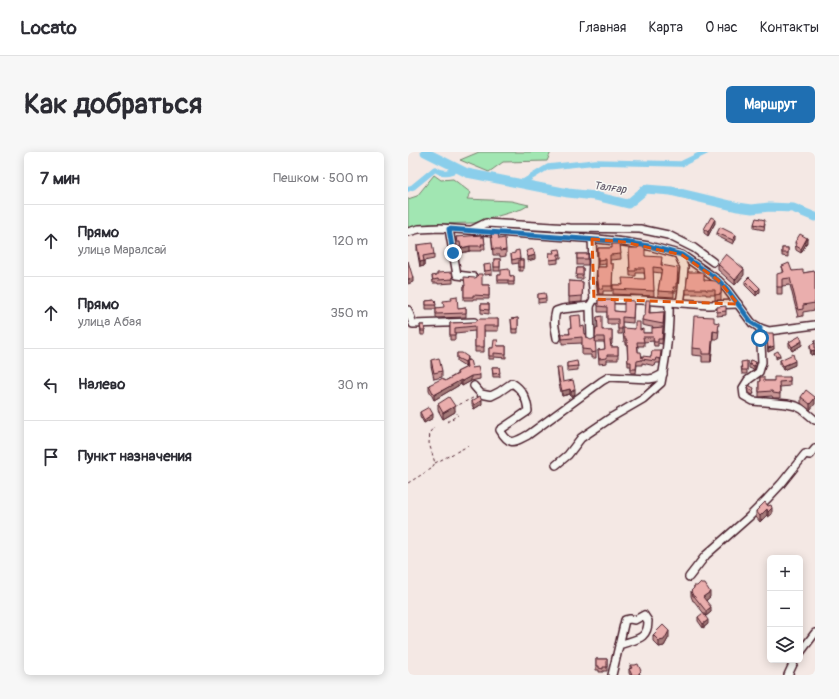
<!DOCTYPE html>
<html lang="ru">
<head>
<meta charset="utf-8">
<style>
	body { margin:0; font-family:Pangolin,sans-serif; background:#f7f7f7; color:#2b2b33 }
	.controls { position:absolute; right:12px; bottom:12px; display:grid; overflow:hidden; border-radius:6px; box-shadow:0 2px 10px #0003 }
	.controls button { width:36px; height:36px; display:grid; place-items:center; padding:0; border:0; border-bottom:1px solid #e1e1e2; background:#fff; color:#2b2b33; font:20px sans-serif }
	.stop { position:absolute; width:12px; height:12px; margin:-9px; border:3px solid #1f6fb2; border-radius:50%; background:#fff }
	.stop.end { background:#1f6fb2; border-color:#fff; box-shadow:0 1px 4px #0008 }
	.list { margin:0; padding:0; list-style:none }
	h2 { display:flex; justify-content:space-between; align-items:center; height:52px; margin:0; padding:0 16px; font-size:17px }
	h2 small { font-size:13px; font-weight:400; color:#7c7c81 }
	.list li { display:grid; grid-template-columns:26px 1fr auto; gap:12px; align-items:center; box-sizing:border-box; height:72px; padding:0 16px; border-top:1px solid #e1e1e2 }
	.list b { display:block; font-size:15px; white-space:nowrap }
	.list p { margin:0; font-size:13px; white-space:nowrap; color:#7c7c81 }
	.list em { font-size:13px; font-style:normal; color:#7c7c81 }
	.icon { flex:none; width:22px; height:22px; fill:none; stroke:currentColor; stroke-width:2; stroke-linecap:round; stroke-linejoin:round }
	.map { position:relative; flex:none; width:407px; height:523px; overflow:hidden; border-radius:6px }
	header { display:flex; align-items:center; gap:24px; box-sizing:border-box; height:56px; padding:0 20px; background:#fff; border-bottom:1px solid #e1e1e2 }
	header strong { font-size:19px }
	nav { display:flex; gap:22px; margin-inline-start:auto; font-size:14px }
	.intro { display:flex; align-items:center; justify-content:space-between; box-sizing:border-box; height:96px; padding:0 24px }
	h1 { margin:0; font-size:28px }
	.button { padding:10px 18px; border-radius:6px; background:#1f6fb2; color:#fff; font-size:14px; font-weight:700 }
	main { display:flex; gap:24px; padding:0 24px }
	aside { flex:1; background:#fff; border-radius:6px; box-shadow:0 2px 10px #0003 }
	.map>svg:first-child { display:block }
</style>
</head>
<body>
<header>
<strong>Locato</strong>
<nav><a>Главная</a><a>Карта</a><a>О нас</a><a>Контакты</a></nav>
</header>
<div class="intro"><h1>Как добраться</h1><a class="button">Маршрут</a></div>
<main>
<aside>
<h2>7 мин<small>Пешком · 500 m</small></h2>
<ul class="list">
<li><svg class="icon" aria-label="ahead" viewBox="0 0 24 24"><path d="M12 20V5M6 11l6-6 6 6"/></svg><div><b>Прямо</b><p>улица Маралсай</p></div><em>120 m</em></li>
<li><svg class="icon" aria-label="ahead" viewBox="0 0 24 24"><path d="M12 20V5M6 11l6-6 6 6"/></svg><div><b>Прямо</b><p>улица Абая</p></div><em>350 m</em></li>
<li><svg class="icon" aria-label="left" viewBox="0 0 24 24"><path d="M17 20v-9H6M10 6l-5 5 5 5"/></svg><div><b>Налево</b></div><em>30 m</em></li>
<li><svg class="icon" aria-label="arrive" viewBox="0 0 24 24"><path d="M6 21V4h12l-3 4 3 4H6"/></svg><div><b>Пункт назначения</b></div></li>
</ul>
</aside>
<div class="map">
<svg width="407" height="523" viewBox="0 0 407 523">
	<rect width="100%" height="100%" fill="#f4e8e4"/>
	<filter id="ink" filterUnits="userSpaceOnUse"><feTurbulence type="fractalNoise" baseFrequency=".025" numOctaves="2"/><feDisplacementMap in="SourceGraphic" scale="8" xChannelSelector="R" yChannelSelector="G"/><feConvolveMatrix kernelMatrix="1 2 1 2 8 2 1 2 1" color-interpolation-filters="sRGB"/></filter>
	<g filter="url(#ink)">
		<g fill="#a1e6b2" stroke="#76826e">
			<path d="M71,0H143L139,9L95,10L81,20L52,8Z"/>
			<path d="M26,23L33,28L45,27L63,41L59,47L103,49L121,53L114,57L66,71L21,72L0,76V47L9,44Z"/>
		</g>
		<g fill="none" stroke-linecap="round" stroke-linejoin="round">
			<g stroke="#8aceeb" stroke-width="5.5">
				<path d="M112,32L140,15L188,10L273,12L298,0"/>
				<path d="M0,37L5,35L27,17C35,23 42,20 50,17"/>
			</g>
			<path stroke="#8aceeb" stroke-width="9" d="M17,0L59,21L160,41L187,44L220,52L238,37L263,39L330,55L344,57L361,55L385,56L407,65"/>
			<g stroke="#4a1f2b" stroke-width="10">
				<g id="minor">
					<path d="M41,77L49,123L65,125"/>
					<path d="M64,78L78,71L162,76L232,77L260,83L286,96L305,110"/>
					<path d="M0,80L11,77L32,76L190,87L216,90L241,94L274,103L310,128L318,136L344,171L352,176L361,179L407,173"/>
					<path d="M184,87L185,110L184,127L186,147"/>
					<path d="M270,102L276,115L274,138L272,151"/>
					<path d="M0,158L5,172L66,170"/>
					<path d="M352,176L354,210L351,220L340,228L335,236L336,244L345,249L379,252L388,254L394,257L407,268"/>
					<path d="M149,186C147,175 145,170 148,159L154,157L182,154"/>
					<path d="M183,188L182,154L186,147L233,148L301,153L330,152"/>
					<path d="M66,234L73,242L83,244L91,240L104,231C114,237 119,247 120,259L92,278C102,295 106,290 120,283L194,229L201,225L241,227L247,226L255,222"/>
					<path d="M148,313L160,303L173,286L204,265L235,247L253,231C258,205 262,178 261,151"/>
					<path d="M281,425L298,403L341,365L359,347L373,332L397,302L402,303L407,297"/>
					<path d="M392,501L407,481"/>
					<path d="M204,523L210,498L217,468L222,467L227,468L236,463L240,469C240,489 226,487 211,493"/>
					<path d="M380,523L387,508"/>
				</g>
			</g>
			<g stroke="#4a1f2b" stroke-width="1" stroke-dasharray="3 3" stroke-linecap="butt">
				<path d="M46,255L67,245"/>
				<path d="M39,270L50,263L46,257"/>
				<path d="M27,311L60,294"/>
				<path d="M0,331L23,317L27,311L21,291L22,280L26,275"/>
			</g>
			<use href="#minor" stroke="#f6f6f2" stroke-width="7"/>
		</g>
		<g fill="#c99695" stroke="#4a1f2b">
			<path d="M307,71L300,84L296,81V77Z"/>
			<path d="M346,72H357L356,78L346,76Z"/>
			<path d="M83,80L91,87L98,98V104L92,105V103H85Z"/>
			<path d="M309,81L328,87L325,92L309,84Z"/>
			<path d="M48,85H76L77,97H74V99H62L53,101L52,95H49Z"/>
			<path d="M387,90H399L393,101L388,98Z"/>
			<path d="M212,92L213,107L202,108V112H205L204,139H195V142H191L189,127V115H198V112L190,113V96H204Z"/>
			<path d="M9,93L26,102V107L16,109V114L12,115L9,98Z"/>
			<path d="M221,96L237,104L254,110V113L270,121L269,136H268V140H266V145L250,144V139L253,121L245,120L246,144L205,142V133H215L237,127L236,121H228V124H222Z"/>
			<path d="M374,96H380V105L374,104Z"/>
			<path d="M141,101L153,102V106H150V111L142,112Z"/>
			<path d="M103,102L112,106V108H115V119H111V111L104,112Z"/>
			<rect x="169" y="102" width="11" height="11"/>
			<rect x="86" y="107" width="6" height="12"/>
			<path d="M310,112L336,123L327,133L310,118Z"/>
			<path d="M76,113L84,118V122L77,123Z"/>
			<path d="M374,114L384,119L395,121L407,119V158L395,160V164L390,165L382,133L374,134V142H369V135L374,121Z"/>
			<path d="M169,116H175V127H168Z"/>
			<path d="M90,123L106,124V133H100V131H90Z"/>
			<path d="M24,124L45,127V131L30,132V131H25Z"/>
			<path d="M296,128L313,133V148H307V143H298V142H278V137Z"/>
			<path d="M161,129L175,130L174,150L161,151Z"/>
			<path d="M337,129L352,140L348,144L337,133Z"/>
			<path d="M74,133H81V147H65V148H56V134Z"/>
			<path d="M130,142L138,146V150L130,151Z"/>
			<path d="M27,148L28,156L50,157L58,156V165L28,166V157H18V149Z"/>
			<path d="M190,148L206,159L216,160L226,149L225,171L214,170V182H210V172H199V160H190Z"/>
			<path d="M73,152H81V162L73,161Z"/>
			<path d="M242,154V161L256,160L255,178L254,192L250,191V194H246L245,189L236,190V194H230V200L234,206L253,204L252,211H248L247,214L234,211V213H229L228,221H223V214H220L219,193H218V190H216L215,181L227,177L232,178L235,181H244L248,176L234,173V168Z"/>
			<path d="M309,155L318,159V163L309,164Z"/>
			<path d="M162,164L173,175L188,200V206H183V203H174V191L154,192V182H161L163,176Z"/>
			<path d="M189,165L194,178H204V192L203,193V195H210V208H199V211L191,212L190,198L197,197L196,190H187L188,176H189Z"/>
			<path d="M110,166V181H104L103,167Z"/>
			<path d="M90,167V179H76V200H67V179L47,181V188H42V171L67,170Z"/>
			<path d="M306,170L311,178L310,187H305L303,210H294V204L284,203V196Z"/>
			<path d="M12,173H16L17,183H13Z"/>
			<path d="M358,181L366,197L360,200L359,191H358Z"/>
			<path d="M407,188V204L406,202L403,203L402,197V193L406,191Z"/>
			<path d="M381,190L394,193L384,199L381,194Z"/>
			<path d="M89,194H98V206L86,205V207H81V196H85Z"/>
			<path d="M49,201L60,208V209L64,216L72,223V227L63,229L54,234L53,232L26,248L21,238V233L37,229L49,222V220L59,215L58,212L57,214L49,209Z"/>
			<path d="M23,208L34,219V225L26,227L23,214Z"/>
			<path d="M372,208L387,213L375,218L372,212Z"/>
			<path d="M339,209V222H334L333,214Z"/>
			<path d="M159,211L170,214V218L159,219Z"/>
			<path d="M341,212L348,214L347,217L346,218L341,216Z"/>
			<path d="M84,215H91L92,225H85Z"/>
			<path d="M149,215L155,230L167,242L163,245L162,242L154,244L151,232Z"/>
			<path d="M352,225L356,229H366L382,225V234L372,235V246H365L364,244L351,245V229H352Z"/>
			<path d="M340,233L346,240L345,243L341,241Z"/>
			<path d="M393,245H407L402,258L393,251Z"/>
			<path d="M64,249L74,252L66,257L64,253Z"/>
			<path d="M30,252L47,260L35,267L30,258Z"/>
			<path d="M12,260L25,266L16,271L12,264Z"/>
			<path d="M357,350L364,362L360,365L359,363L352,370L348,365V359Z"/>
			<path d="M286,434L302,445L298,449L303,460L298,464L286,449H285L283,444V439L286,437Z"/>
			<path d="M290,465L300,472L295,476L290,469Z"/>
			<path d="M245,483L261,485L256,494L251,495L245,489Z"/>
			<path d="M188,507H199V519H195V520H191V518H188Z"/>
			<path d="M222,513L233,523H222L221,521V517L222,516Z"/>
		</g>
		<g fill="#a47a79" stroke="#4a1f2b">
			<path d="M307,67V71L300,84V80Z"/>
			<path d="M328,83V87L325,92V88Z"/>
			<path d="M399,86V90L393,101V97Z"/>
			<path d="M62,94V99L53,101V96Z"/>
			<path d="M127,103V107L120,109V105Z"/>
			<path d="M16,109V114L12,115V110Z"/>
			<path d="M336,117V123L327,133V128Z"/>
			<path d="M5,126V130L0,132V127Z"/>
			<path d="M352,136V140L348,144V140Z"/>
			<path d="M305,179V187L303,210V202Z"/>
			<path d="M394,189V193L384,199V195Z"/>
			<path d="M366,194V197L360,200V196Z"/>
			<path d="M406,198V202L403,203V199Z"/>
			<path d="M372,203V205L368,207V205Z"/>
			<path d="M60,205V208L59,211L58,209V212L57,214V210Z"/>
			<path d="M387,209V213L375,218V214Z"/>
			<path d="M348,210V214L347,217L346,218V214Z"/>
			<path d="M63,224V229L54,234V229Z"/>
			<path d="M53,228V232L26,248V243Z"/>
			<path d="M162,237V242L154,244V239Z"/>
			<path d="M167,237V242L163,245V240Z"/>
			<path d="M407,246V252L402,258V252Z"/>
			<path d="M74,248V252L66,257V253Z"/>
			<path d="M47,254V260L35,267V261Z"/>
			<path d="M25,262V266L16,271V268Z"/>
			<path d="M364,356V362L360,365V360Z"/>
			<path d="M359,357V363L352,370V364Z"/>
			<path d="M302,440V445L295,451V445Z"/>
			<path d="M303,455V460L298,464V459Z"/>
			<path d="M300,468V472L295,476V472Z"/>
			<path d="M261,479V485L256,494L251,495V489Z"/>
		</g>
		<g fill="#eaaead" stroke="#4a1f2b">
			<path d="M303,65L307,67L300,80L296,77Z"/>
			<path d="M348,66L357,68L356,74L346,72Z"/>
			<path d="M312,75L328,83L325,88L309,81Z"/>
			<path d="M83,80H90L91,87L97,86L98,98L92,99V97H85Z"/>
			<path d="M392,82L399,86L393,97L388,94L389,91L387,90Z"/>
			<path d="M73,83V85H76L77,92H73L74,94H62L53,96L52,90H49L48,85Z"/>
			<path d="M24,91L26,102L15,104L16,109L12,110L9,93Z"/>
			<path d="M204,92H212L213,102L202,103V112H205L204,134H195V137H191L189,122V115H198V107L190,108V96H204Z"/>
			<path d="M230,94H237V104L254,105L253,113L270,116L269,131H268V135H265L266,140L250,139L254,116L245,115L246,139L205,137V133H215L214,126L237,127L236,116H228V119H222L221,96H230Z"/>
			<rect x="374" y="96" width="6" height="5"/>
			<path d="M125,97L127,103L120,105L118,99Z"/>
			<path d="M152,97L153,102H150V107L142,108L141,101H146L145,98Z"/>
			<path d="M111,98L112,106L104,108L103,102L107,101V99Z"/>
			<rect x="169" y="102" width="11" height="5"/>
			<path d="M318,102L336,117L327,128L310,112Z"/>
			<rect x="86" y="107" width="6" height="8"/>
			<rect x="111" y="108" width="4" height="7"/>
			<path d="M0,109L5,126L0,127Z"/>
			<path d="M381,111L384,119L395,118V121L407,119V151L395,153V157L390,158L382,126L374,127V135H369V122L376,120L374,114Z"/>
			<path d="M83,112L84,118L77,119L76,113Z"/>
			<path d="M169,116H175V123H168Z"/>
			<path d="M101,117L102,124H106V130H100V128H90V123H93V118Z"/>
			<path d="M44,120L45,127L30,128V127L25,128L24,124L29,123V121Z"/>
			<path d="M280,120H296V128L308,129L313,133V142L307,143V138H298V137H278Z"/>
			<path d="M70,122H74V133H81V144L65,143V145H56V134H57L56,125L67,126L69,125Z"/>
			<path d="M341,125L352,136L348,140L337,129Z"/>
			<path d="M161,129L175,130L174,144L161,145Z"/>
			<path d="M137,141L138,146L130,147V142Z"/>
			<path d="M49,144L50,157L58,156V161L28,162V156L36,155L35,149L44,148L43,145Z"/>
			<path d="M27,148L28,153H18V149Z"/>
			<path d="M190,148H206V159L216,160V148L226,149L225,166L214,165V177H210V167H199V155L190,154Z"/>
			<path d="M238,148H242L241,161L256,160L255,172L234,168L235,164H237Z"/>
			<path d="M73,152H81V158L73,157Z"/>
			<path d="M318,154V159L309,160V155Z"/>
			<path d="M172,163L173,175L176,174L177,182H178L179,186L183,188L187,186L188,200L183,201V198L174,197V185L154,187V182H162L161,176H163L162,164Z"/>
			<path d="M194,164V178H204V188H202L203,195H210V203H199V206L191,207L190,198L197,197L196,185H187L188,176H190L189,165Z"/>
			<path d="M286,164L306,165V170L311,171L310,180L305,179L303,202H294V197L284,196Z"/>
			<path d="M110,166V177H104L103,167Z"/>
			<path d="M71,167H90V174H76V195H67V174L47,176V183H42V171L67,170Z"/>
			<path d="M227,170H232V178L235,177V181H244V176L255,175L254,187H250V190H246L245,185H235L236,190H229L230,200H233L234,206V204L243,205L244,199H253L252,207L248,206L247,209L234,207V208L229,209L228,217H223V210H220L219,188H218V186H216L215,176L227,177Z"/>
			<path d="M12,173H16L17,179H13Z"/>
			<path d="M358,181H365L366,194L360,196L359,188H358Z"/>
			<path d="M392,184L394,189L384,195L381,190Z"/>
			<path d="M86,188H90L89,194H98V202L86,201V204H81V196H85Z"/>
			<path d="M407,191V199L406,198L403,199L402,193Z"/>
			<path d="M370,199L372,203L368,205L366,201Z"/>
			<path d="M49,201H54L60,205L57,210L49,206Z"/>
			<path d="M385,202L387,209L375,214L372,208Z"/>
			<path d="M31,206L34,219L26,221L23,208Z"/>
			<path d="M62,208L64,216L70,215L72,223L63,224L54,229L53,228L26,243L21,233L35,226L37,229L50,222L49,220L59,215L58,209Z"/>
			<path d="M342,208L348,210L347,213L346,214L341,212Z"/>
			<path d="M169,209L170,214L159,215V211Z"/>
			<path d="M339,209V218H334L333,210Z"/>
			<path d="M84,215H91L92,221L85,222Z"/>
			<path d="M149,215H153L155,230L165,228L167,237L163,240L162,237L154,239L151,227Z"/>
			<path d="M352,225H356V229H366V225H382V229L371,230L372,242L365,241L364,239L351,240V229H352Z"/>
			<path d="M340,233L346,236L345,239L341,237Z"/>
			<path d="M398,238L407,245V246L402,252L393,245Z"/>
			<path d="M72,244L74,248L66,253L64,249Z"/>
			<path d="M41,245L47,254L35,261L30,252Z"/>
			<path d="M21,255L25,262L16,268L12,260Z"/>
			<path d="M357,350L360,354L363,353L364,356L360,360L359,357L352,364L348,359Z"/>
			<path d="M292,431L293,432H297L302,440L295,445L303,455L298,459L286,444H285L283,439L286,436V434H289Z"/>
			<path d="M295,461L300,468L295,472L290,465Z"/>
			<path d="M255,473L261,479L256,488L251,489L245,483Z"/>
			<path d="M188,507H199V515H195V517L191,516V514H188Z"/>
			<path d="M230,512L233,519L231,521V523H224L221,517L224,516L222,513H227Z"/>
		</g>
	</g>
	<g fill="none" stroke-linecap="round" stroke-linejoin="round" filter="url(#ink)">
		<path stroke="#1f6fb2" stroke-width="5" d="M45,101L41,77L216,90L241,94L274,103L298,119L310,128L318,136L344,171L352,176V186"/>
	</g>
	<path fill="#e0560e" fill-opacity="0.2" stroke="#e0560e" stroke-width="3" stroke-dasharray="8 5" stroke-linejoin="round" d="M184,87L216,90L274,103L310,128L330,152L186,147Z"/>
	<g text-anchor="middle" stroke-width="3" stroke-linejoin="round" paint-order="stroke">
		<g font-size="11" font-style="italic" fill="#5d5465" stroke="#f6f6f2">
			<text transform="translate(202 35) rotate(8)" y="4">Талғар</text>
		</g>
	</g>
</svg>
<div class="controls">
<button>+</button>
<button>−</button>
<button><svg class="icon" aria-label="layers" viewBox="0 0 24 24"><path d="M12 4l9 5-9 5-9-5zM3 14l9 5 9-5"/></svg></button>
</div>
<div class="stop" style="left:352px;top:186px"></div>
<div class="stop end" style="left:45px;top:101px"></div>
</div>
</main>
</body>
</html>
